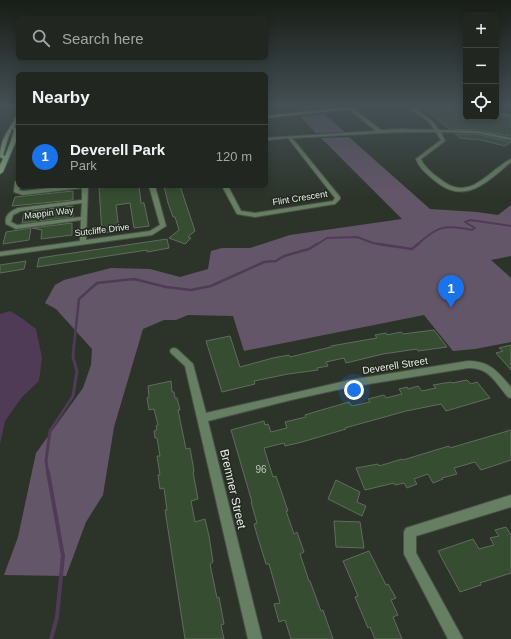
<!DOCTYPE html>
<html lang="en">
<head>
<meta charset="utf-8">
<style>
	body { margin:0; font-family:Arial,sans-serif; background:#292f29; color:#f1f3f6 }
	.controls { position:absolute; right:12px; top:12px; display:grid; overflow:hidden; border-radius:6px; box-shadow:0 2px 10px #0003 }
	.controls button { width:36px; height:36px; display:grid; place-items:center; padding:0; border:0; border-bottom:1px solid #3e443e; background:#212720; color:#f1f3f6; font:20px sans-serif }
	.you { position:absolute; left:354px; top:390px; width:14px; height:14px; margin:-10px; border:3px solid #fff; border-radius:50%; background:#1a73e8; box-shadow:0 0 0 6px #1a73e833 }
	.badge { display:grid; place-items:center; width:26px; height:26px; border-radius:50%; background:#1a73e8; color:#fff; font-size:13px; font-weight:700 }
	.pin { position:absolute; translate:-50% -33px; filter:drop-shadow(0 1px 2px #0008) }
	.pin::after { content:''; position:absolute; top:21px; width:14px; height:12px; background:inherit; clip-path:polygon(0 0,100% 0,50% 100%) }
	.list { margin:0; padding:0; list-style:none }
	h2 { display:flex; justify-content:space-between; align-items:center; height:52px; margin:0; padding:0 16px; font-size:17px }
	h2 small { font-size:13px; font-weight:400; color:#a2a5a5 }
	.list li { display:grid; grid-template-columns:26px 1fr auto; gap:12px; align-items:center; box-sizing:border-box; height:64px; padding:0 16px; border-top:1px solid #3e443e }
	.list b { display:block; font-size:15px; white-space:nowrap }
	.list p { margin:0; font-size:13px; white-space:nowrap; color:#a2a5a5 }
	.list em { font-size:13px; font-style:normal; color:#a2a5a5 }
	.icon { flex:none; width:22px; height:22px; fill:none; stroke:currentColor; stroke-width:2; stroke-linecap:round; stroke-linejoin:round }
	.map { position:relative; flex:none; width:511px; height:639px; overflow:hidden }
	.search { position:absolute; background:#212720; box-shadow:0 2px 10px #0003; left:16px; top:16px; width:252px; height:44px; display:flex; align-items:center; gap:10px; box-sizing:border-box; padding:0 14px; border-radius:6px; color:#a2a5a5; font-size:15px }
	.panel { position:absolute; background:#212720; box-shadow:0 2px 10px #0003; left:16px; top:72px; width:252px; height:116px; border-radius:6px }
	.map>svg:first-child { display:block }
</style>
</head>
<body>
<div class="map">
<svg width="511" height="639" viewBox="0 0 511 639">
	<rect width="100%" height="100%" fill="#2c342a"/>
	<g fill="#645669">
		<path d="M324,114L345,132L316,133L300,116Z"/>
		<path d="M349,137L430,209L477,212L498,215L511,205V256L491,260L511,278V342L475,349L453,351L424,315L244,351L233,316L188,315L176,320H164L143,329L114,427L103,495L86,522L66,576L4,575L18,537L36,453L83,388L91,365L92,349L56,309L45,303L55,285L64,280L111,268L150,269L180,277L208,269L211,251L222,248H250L290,235L402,219L321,138Z"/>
	</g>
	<path fill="#503b56" d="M10,311L20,317L36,329L42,358L39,381L22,397L5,421L0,444V314Z"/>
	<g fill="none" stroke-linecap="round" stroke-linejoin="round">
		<g stroke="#503b56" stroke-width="2">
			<path d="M316,245L327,238L357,237L373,243L385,245"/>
			<path d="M417,245C437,226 445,224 472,230L475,228L465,222L470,220L511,226"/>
		</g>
		<g stroke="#503b56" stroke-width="2.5">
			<path d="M378,244L412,249L418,244"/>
			<path d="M74,345L79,299L97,283L134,279L166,287L191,290L211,286L264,262L276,261L284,256L309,249L317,244"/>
		</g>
		<path stroke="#503b56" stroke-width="3" d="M48,473L46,461L50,431L73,396L77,371L73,357L74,344"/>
		<path stroke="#503b56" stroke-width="4" d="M48,472L63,556L57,617L51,639"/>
	</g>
	<g fill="#364d32" stroke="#616b5f">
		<path d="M441,107H457L466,112V117H496V116L511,118V136L476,130L449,129L425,109Z"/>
		<path d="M455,134H476L511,142L505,146L481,140L460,138Z"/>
		<path d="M108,186H139L141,203H144L149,226L134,228L130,203L116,205L119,231L102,233L99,187Z"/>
		<path d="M164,186H180L195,231L188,237L191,238L185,244L169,238L179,230L175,217H173L168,203Z"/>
		<path d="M73,191V200L12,206L15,197Z"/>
		<path d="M73,206V217L22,223L24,212Z"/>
		<path d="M72,223V235L41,239L42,230L32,228Z"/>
		<path d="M31,228L29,240L3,244L6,232Z"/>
		<path d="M167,239L169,248L147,252V250L37,267L39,258Z"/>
		<path d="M26,261L24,269L0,273V265Z"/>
		<path d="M434,330L447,347L418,351L417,349L383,354L346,363L344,358L326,362L328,366L317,368L318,370L288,374L254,381L255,384L222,392L206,341L230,336L240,367L273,358L289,355L290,357L331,347V346L377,338L375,335L386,333L387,335L401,332L403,334Z"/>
		<path d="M511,345V370L496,353L503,351L499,348Z"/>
		<path d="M467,380L471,384L477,382L490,398L446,411L441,404L406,411L345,428L346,429L302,442L285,446L284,443L264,448L273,477L276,476L288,511H286L294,534L297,532L304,552L300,554L309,581H310L321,611L323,610L333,639H291L285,620L279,622L274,604L280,603L269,564H266L257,535L254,524L257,523L251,502H252L231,430L264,421L265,425L268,424L271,432L287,428L285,422L306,417L305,415L318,411L349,402L352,406L370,402L368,399L384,395L386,398L402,394L399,389L407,387L408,389L418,386L422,391L436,388L433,385L451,382L452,383Z"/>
		<path d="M171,381L172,392H174L175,398H177L180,410H178L186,449L190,448L194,471L193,472L198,499L191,501L195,522L205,519L209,536L213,562L210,564L217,598L219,597L224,624L221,625L224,639H185L165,510H167L164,488L160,489L158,475H160L157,456H160L157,438H155L154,431L157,430L156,426L158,425L154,409L149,410L147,398L149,397L148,386Z"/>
		<path d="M511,430V460L481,470L475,462L454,468L457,474L442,478L443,479L433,483L428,474L414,479L417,484L407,488L404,483L395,485L394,483L365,490L356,468L378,464L379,466L402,459L403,460L449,446L450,448Z"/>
		<path d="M336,480L360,492L357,502L366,506L362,516L328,499Z"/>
		<path d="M334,521L360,522L364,548L336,547Z"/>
		<path d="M506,527L511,535V573L480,583L481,585L460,592L438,551L473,539L479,549L494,545L490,538L499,536L495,530Z"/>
		<path d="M369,551L386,585L388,584L396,598L391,600L398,615L393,617L402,639H375L370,627L368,628L355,597L358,596L343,561Z"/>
	</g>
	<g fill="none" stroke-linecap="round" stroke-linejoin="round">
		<g stroke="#4a5248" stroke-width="2">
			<g id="minor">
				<path d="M346,107H351L381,130L401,129L435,130L429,122L410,109L413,107H420L415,109L431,120L439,130L476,131L511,138V140L476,133L441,132L445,141L421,159C424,167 433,174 440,179C462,197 477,185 496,169C501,166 506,161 511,159V162C486,183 464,206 434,180C427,174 419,168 416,159L441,140L436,132C388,131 341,136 292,138L340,197V199L335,204L255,217L237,214L222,186H228L241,211L255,213L333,201L335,198L288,138L266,140V138L376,131Z"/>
				<path d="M496,112L511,115V117L496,114Z"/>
				<path d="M18,180V186H20L19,190L23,191L70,186H88L86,240L150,231L160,225L149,186H155L166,226L152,235L0,256V252L80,241L81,220L16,229L6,224C4,216 10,211 18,208L82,200V188L23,195L14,192L15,182ZM82,203L81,217L17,225L11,222L13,215L21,211Z"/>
				<path d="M174,348L177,349L193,364L206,413L350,380L468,361C490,361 498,372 511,387V398L508,397C495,382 489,367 468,368L350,387L291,400L208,421L262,639H248L185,366L171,353L170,351L171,349Z"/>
				<path d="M511,495V507L416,536V553L463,639H448L404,554V532L406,528Z"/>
			</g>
		</g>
		<g stroke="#4a5248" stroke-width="2">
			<g id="secondary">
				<path d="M351,107H369L266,118V116Z"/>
				<path d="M18,114V121L14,127L18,130L16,141L3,172L0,174V165L3,159L0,157C0,141 6,134 13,122C15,118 15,116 18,114ZM12,129L14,130L11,141L5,156L3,155L8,138Z"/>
			</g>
		</g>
		<use href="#minor" fill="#667e61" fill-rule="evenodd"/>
		<use href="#secondary" fill="#82a87b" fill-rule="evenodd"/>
	</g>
	<linearGradient id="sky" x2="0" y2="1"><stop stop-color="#181d17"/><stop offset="0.54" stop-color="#455055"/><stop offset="1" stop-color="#455055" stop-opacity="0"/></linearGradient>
	<rect width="511" height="197" fill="url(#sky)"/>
	<g text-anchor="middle" stroke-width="3" stroke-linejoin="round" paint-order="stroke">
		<g font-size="9" fill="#e9efe8" stroke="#222a20">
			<text transform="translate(300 198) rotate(-9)" y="3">Flint Crescent</text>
			<text transform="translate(49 213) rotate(-7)" y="3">Mappin Way</text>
			<text transform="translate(102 230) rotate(-7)" y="3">Sutcliffe Drive</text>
		</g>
		<g font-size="10" fill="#e9efe8" stroke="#222a20">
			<text transform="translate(395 365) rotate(-9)" y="4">Deverell Street</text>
		</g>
		<g font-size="10" fill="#bcc6ba">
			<text x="261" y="473">96</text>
		</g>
		<g font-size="12" fill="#e9efe8" stroke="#222a20">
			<text transform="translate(233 489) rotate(77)" y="4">Bremner Street</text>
		</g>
	</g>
</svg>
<div class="controls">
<button>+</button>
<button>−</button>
<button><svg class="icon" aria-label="locate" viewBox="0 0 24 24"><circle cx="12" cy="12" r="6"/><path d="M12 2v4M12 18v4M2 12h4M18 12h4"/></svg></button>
</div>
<div class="you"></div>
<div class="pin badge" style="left:451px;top:308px">1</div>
<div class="search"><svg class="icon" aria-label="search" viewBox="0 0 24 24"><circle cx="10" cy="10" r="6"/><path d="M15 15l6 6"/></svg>Search here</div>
<section class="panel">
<h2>Nearby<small></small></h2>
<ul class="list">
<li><span class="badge">1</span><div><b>Deverell Park</b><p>Park</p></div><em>120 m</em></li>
</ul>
</section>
</div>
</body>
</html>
